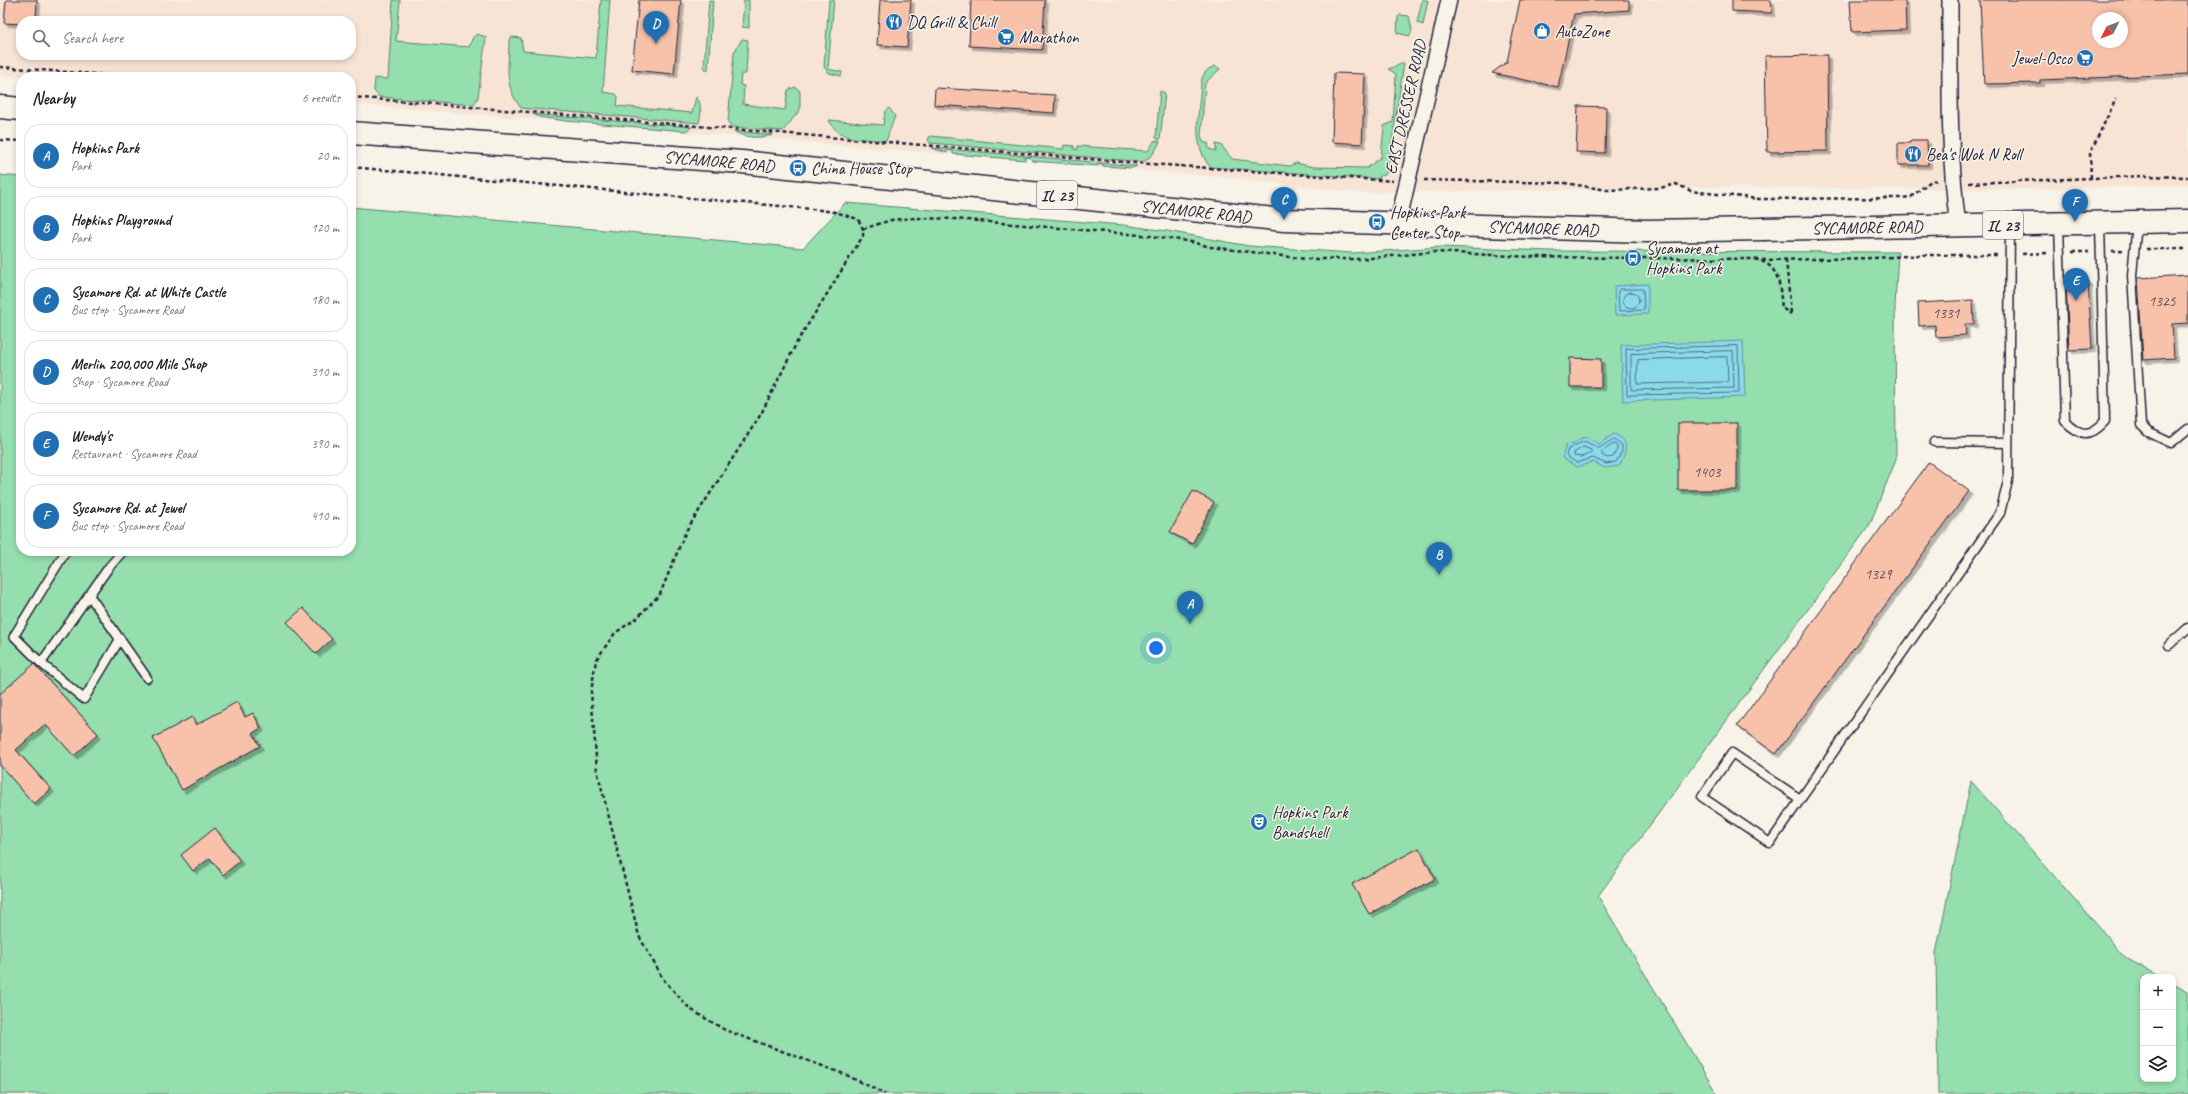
<!DOCTYPE html>
<html lang="en">
<head>
<meta charset="utf-8">
<style>
	body { margin:0; font-family:Caveat,sans-serif; background:#f2f2f2; color:#202124 }
	.controls { position:absolute; right:12px; bottom:12px; display:grid; overflow:hidden; border-radius:8px; box-shadow:0 2px 6px #0003 }
	.controls button { width:36px; height:36px; display:grid; place-items:center; padding:0; border:0; border-bottom:1px solid #e0e0e0; background:#fff; color:#202124; font:20px sans-serif }
	.compass { position:absolute; left:2092px; top:12px; width:36px; height:36px; border-radius:50%; background:#fff; box-shadow:0 2px 6px #0003; rotate:228deg }
	.you { position:absolute; left:1156px; top:648px; width:14px; height:14px; margin:-10px; border:3px solid #fff; border-radius:50%; background:#1a73e8; box-shadow:0 0 0 6px #1a73e833 }
	.badge { display:grid; place-items:center; width:26px; height:26px; border-radius:50%; background:#1f6fb2; color:#fff; font-size:13px; font-weight:700 }
	.pin { position:absolute; translate:-50% -33px; filter:drop-shadow(0 1px 2px #0008) }
	.pin::after { content:''; position:absolute; top:21px; width:14px; height:12px; background:inherit; clip-path:polygon(0 0,100% 0,50% 100%) }
	.list { margin:0; padding:0; list-style:none }
	h2 { display:flex; justify-content:space-between; align-items:center; height:52px; margin:0; padding:0 16px; font-size:17px }
	h2 small { font-size:13px; font-weight:400; color:#757577 }
	.list li { display:grid; grid-template-columns:26px 1fr auto; gap:12px; align-items:center; box-sizing:border-box; height:64px; margin:0 8px 8px; padding:0 8px; border:1px solid #e0e0e0; border-radius:16px }
	.list b { display:block; font-size:15px; white-space:nowrap }
	.list p { margin:0; font-size:13px; white-space:nowrap; color:#757577 }
	.list em { font-size:13px; font-style:normal; color:#757577 }
	.icon { flex:none; width:22px; height:22px; fill:none; stroke:currentColor; stroke-width:2; stroke-linecap:round; stroke-linejoin:round }
	.map { position:relative; flex:none; width:2188px; height:1094px; overflow:hidden }
	.search { position:absolute; background:#fff; box-shadow:0 2px 6px #0003; left:16px; top:16px; width:340px; height:44px; display:flex; align-items:center; gap:10px; box-sizing:border-box; padding:0 14px; border-radius:16px; color:#757577; font-size:15px }
	.panel { position:absolute; background:#fff; box-shadow:0 2px 6px #0003; left:16px; top:72px; width:340px; height:484px; border-radius:16px }
	.map>svg:first-child { display:block }
</style>
</head>
<body>
<div class="map">
<svg width="2188" height="1094" viewBox="0 0 2188 1094">
	<defs>
		<filter id="shadow"><feDropShadow dx="3.5" dy="3.5" stdDeviation="0" flood-color="#0004"/></filter>
	</defs>
	<rect width="100%" height="100%" fill="#f7f3e8"/>
	<filter id="ink" filterUnits="userSpaceOnUse"><feTurbulence type="fractalNoise" baseFrequency=".025" numOctaves="2"/><feDisplacementMap in="SourceGraphic" scale="8" xChannelSelector="R" yChannelSelector="G"/><feConvolveMatrix kernelMatrix="1 2 1 2 8 2 1 2 1" color-interpolation-filters="sRGB"/></filter>
	<g filter="url(#ink)">
		<path fill="#f7e4d5" fill-rule="evenodd" d="M0,0H2188V185L2033,189L1700,187L1358,193L1233,178L351,104V77L0,76ZM2098,18H2122V42H2098ZM21,21H351V55H21Z"/>
		<g fill="#95dead" stroke="#5c8074">
			<path d="M393,0H400L396,41L469,47L473,37L477,34L486,37L478,97L474,105L379,97L374,91L375,78L388,79Z"/>
			<path d="M601,0H610L603,92L616,94L618,97L617,106L692,113L696,97C702,101 701,116 699,123L521,108C503,85 509,68 509,40L512,37L521,38L523,51L596,58Z"/>
			<path d="M709,0H713L708,70H706L704,67Z"/>
			<path d="M744,0H749V28L742,27Z"/>
			<path d="M829,0H834L828,69L842,72L841,76L829,73L824,67Z"/>
			<path d="M1422,0H1428L1423,25L1417,23Z"/>
			<path d="M1400,15L1409,16L1412,30L1410,36L1397,33L1398,17Z"/>
			<path d="M742,39L748,40L746,74H741L740,85L744,86L743,104L785,110L788,90L795,87L800,91V110L783,131L732,127L728,122L734,52Z"/>
			<path d="M1404,63L1388,169L1385,175L1380,176L1379,179L1210,167C1191,143 1199,113 1201,84C1202,75 1206,69 1215,66L1220,69L1205,83L1201,136L1204,143H1208L1209,149L1216,151V144L1221,145L1232,159L1290,166L1296,163L1314,167L1367,168L1381,157L1384,126L1393,122L1396,74L1388,69Z"/>
			<path d="M1160,91L1165,93L1160,140L1156,138Z"/>
			<path d="M889,108L895,116L886,141C864,138 840,143 829,120L883,125L885,112Z"/>
			<path d="M533,114L551,116L692,127L686,131L566,121L539,117Z"/>
			<path d="M734,131L773,135C761,138 745,139 734,131Z"/>
			<path d="M930,136L1063,149L1064,145L1074,146V149L1077,150L1078,146L1148,151L1155,140L1160,142L1153,154L1144,162L930,143L928,140Z"/>
			<path d="M932,148L948,149L1137,166L1132,168L1103,166V164H1098V166L1032,161L1031,158L1025,157V160L953,154V151L947,150V153Z"/>
			<path d="M0,175L21,177V551H351V207L803,248L845,203L1123,225L1167,231L1249,246L1352,253L1440,247L1551,251L1898,252L1895,305L1896,460L1869,526L1598,896L1717,1094H0Z"/>
			<path d="M1971,781L2126,958L2160,977H2143V1079H2173V984L2188,992V1094H1938L1936,953Z"/>
		</g>
		<g fill="#8bdae9" stroke="#6190a3">
			<path d="M1648,284V314L1615,315L1614,286Z"/>
			<path d="M1743,341L1745,397L1623,401L1621,345Z"/>
			<path d="M1614,434C1631,441 1626,452 1619,466L1605,468L1593,462L1577,467L1562,458L1566,445L1575,443L1579,439L1587,437L1599,444Z"/>
		</g>
		<g fill="none" stroke-linecap="round" stroke-linejoin="round">
			<g stroke="#4c6c81" stroke-width="1">
				<path d="M1620,289H1643L1644,310L1619,311L1618,291Z"/>
				<circle cx="1631" cy="300" r="8"/>
				<path d="M1738,346L1739,393L1627,395L1626,349Z"/>
				<path d="M1733,351L1734,388L1631,390V354Z"/>
				<path d="M1727,357L1728,382L1637,384L1638,360Z"/>
				<path d="M1614,439L1622,445V451L1616,462L1606,464L1593,458L1577,463L1566,456L1568,449C1574,447 1582,440 1587,442C1591,444 1595,447 1599,448Z"/>
				<path d="M1614,444L1617,446V450L1613,457L1607,458L1602,455V452Z"/>
				<path d="M1584,447L1591,450V453L1581,457L1574,456V453Z"/>
			</g>
		</g>
		<g fill="#f8c2aa" stroke="#22223b" fill-rule="evenodd" filter="url(#shadow)">
			<path d="M6,0H37L36,21H21V24L4,23Z"/>
			<path d="M639,0H681L674,74L632,70Z"/>
			<path d="M880,0H911L907,47L877,45Z"/>
			<path d="M971,0H1045L1042,50L969,46Z"/>
			<path d="M1520,0H1629V10L1574,14L1558,87L1492,73L1507,62Z"/>
			<path d="M1732,0H1771L1772,13L1732,11Z"/>
			<path d="M1850,0H1905L1906,30L1852,32Z"/>
			<path d="M1980,0H2188V74L2040,80V83L1984,84ZM2098,18H2122V42H2098Z"/>
			<path d="M1827,55L1828,151L1767,152L1765,56Z"/>
			<path d="M1334,73L1365,74L1362,144L1332,142Z"/>
			<path d="M935,88L1055,95L1054,113L934,105Z"/>
			<path d="M1578,106L1606,107L1605,153L1576,152Z"/>
			<path d="M1911,140H1927L1928,165H1898V143H1910Z"/>
			<path d="M2188,275V323L2172,324L2174,358L2143,360L2138,278Z"/>
			<path d="M2088,281L2092,349L2069,350L2066,282Z"/>
			<path d="M1973,300L1974,324H1965L1966,335L1936,337L1935,325L1919,326L1918,303Z"/>
			<path d="M1570,358L1601,359V387H1570Z"/>
			<rect x="1678" y="423" width="59" height="67"/>
			<path d="M1929,462L1969,491L1776,754L1737,726Z"/>
			<path d="M1193,491L1214,502L1192,544L1170,532Z"/>
			<path d="M303,608L332,639L316,654L287,622Z"/>
			<path d="M34,664L98,734L74,756L45,724L16,750L51,789L34,804L0,765V694Z"/>
			<path d="M237,702L245,717L253,713L261,728L253,733L260,746L182,790L153,738L192,717L196,725Z"/>
			<path d="M215,828L240,861L223,875L210,858L193,871L181,855Z"/>
			<path d="M1419,848L1435,879L1369,914L1352,884Z"/>
		</g>
		<g fill="none" stroke-linecap="round" stroke-linejoin="round">
			<g stroke="#22223b" stroke-width="11">
				<g id="lane">
					<path d="M2137,223L2132,275L2141,425L2148,432L2171,443L2188,429"/>
					<path d="M2059,224L2065,421C2080,436 2090,438 2105,421L2100,224"/>
					<path d="M1934,442L2008,443"/>
					<path d="M66,551L14,636L41,663L109,567L123,551"/>
					<path d="M89,595L147,678"/>
					<path d="M2169,645L2188,628"/>
					<path d="M41,663L84,699L120,639"/>
					<path d="M1800,799L1732,753L1702,797L1770,843L2000,513L2008,481L2010,225"/>
				</g>
			</g>
			<g stroke="#22223b" stroke-width="18">
				<g id="street">
					<path d="M1950,0C1950,75 1948,151 1958,226"/>
					<path d="M1398,223L1449,0"/>
				</g>
			</g>
			<g stroke="#22223b" stroke-width="25">
				<g id="primary">
					<path d="M0,107L21,109"/>
					<path d="M351,133L742,162L1284,220L1647,231L1763,229"/>
					<path d="M1819,228L2188,221"/>
				</g>
			</g>
			<g stroke="#22223b" stroke-width="2.5" stroke-dasharray="4 3" stroke-linecap="butt">
				<path d="M0,67L134,77"/>
				<path d="M351,97L1137,163L1393,181"/>
				<path d="M0,140L21,141"/>
				<path d="M351,167L812,209L835,212L858,219L863,229V236L797,342L761,414L686,531L660,594L637,618L615,633L596,660L591,692L597,770L639,936L663,979L690,1009L725,1030L844,1074L885,1094"/>
				<path d="M2091,178L2090,153L2116,99"/>
				<path d="M1424,180L1565,183L1607,190L1660,188L1676,184L1691,191L1759,199L1901,198L1911,197L1932,180L1938,181"/>
				<path d="M1969,183L2143,176L2188,177"/>
				<path d="M863,229L891,220L915,218L955,219L1152,236L1187,241L1211,247L1306,259H1360L1434,252L1531,257L1753,259C1781,264 1779,284 1782,308L1791,314"/>
				<path d="M2146,249H2188"/>
				<path d="M2112,251L2123,250"/>
				<path d="M2072,252H2089"/>
				<path d="M2022,254L2049,253"/>
				<path d="M1762,260L1874,258L1925,255H1999"/>
				<path d="M1786,260L1791,313"/>
			</g>
			<use href="#lane" stroke="#f7f3e8" stroke-width="8"/>
			<use href="#street" stroke="#f7f3e8" stroke-width="15"/>
			<use href="#primary" stroke="#f7f3e8" stroke-width="22"/>
			<g stroke="#22223b" stroke-width="25" stroke-linecap="butt">
				<path id="primary-bridge" d="M1763,229L1819,228"/>
			</g>
			<use href="#primary-bridge" stroke="#f7f3e8" stroke-width="22"/>
		</g>
	</g>
	<defs>
		<g id="restaurant-disc" transform="scale(0.9)"><circle r="9.5" fill="#1f6fb2" stroke="#f7f3e8"/><path d="M-5-6h1v4h1v-4h1v4h1v-4h1v5L-1.5 .5V6h-2V.5L-5-1ZM5-6V6H3V1.5H1.5Q1.5-4 5-6Z" fill="#fff"/></g>
		<g id="shop-disc" transform="scale(0.9)"><circle r="9.5" fill="#1f6fb2" stroke="#f7f3e8"/><path d="M-5-2.5h2.3a2.7 3.5 0 0 1 5.4 0H5L5.5 6h-11ZM-1.5-2.5h3a1.5 2.3 0 0 0-3 0Z" fill="#fff"/></g>
		<g id="supermarket-disc" transform="scale(0.9)"><circle r="9.5" fill="#1f6fb2" stroke="#f7f3e8"/><path d="M-6-5.5h2.5l.6 2H6L4.5 2H-2.5L-4.4-4H-6ZM-1.5 3.2a1.3 1.3 0 1 0 .1 0ZM3 3.2a1.3 1.3 0 1 0 .1 0Z" fill="#fff"/></g>
		<g id="bus-disc" transform="scale(0.9)"><circle r="9.5" fill="#1f6fb2" stroke="#f7f3e8"/><path d="M-5-6H5V4H4V6H2V4H-2V6H-4V4H-5ZM-3.5-4V0h7V-4ZM-3.5 1.2v1.5H-2V1.2ZM2 1.2v1.5H3.5V1.2Z" fill="#fff"/></g>
		<g id="theatre-disc" transform="scale(0.9)"><circle r="9.5" fill="#1f6fb2" stroke="#f7f3e8"/><path d="M-5-5.5Q0-4 5-5.5V0Q5 5 0 6Q-5 5-5 0ZM-3.3-2.5H-1v1.5H-3.3ZM1-2.5H3.3v1.5H1ZM-2.8 1Q0 5.5 2.8 1Z" fill="#fff"/></g>
	</defs>
	<g fill-rule="evenodd">
		<use href="#restaurant-disc" x="894" y="22"/>
		<use href="#shop-disc" x="1542" y="31"/>
		<use href="#supermarket-disc" x="1006" y="37"/>
		<use href="#supermarket-disc" x="2085" y="58"/>
		<use href="#restaurant-disc" x="1913" y="154"/>
		<use href="#bus-disc" x="798" y="168"/>
		<use href="#bus-disc" x="1377" y="222"/>
		<use href="#bus-disc" x="1633" y="258"/>
		<use href="#theatre-disc" x="1259" y="822"/>
	</g>
	<g text-anchor="middle" stroke-width="3" stroke-linejoin="round" paint-order="stroke">
		<g font-size="15" fill="#584a57">
			<text x="2162" y="306">1325</text>
			<text x="1946" y="318">1331</text>
			<text x="1707" y="477">1403</text>
			<text x="1878" y="579">1329</text>
		</g>
		<g fill="#f7f3e8" stroke="#62616f" stroke-width="1">
			<rect x="1037" y="181" width="40" height="28" rx="3"/>
			<rect x="1983" y="211" width="40" height="28" rx="3"/>
		</g>
		<g font-size="16" font-weight="bold" fill="#22223b">
			<text x="1057" y="201">IL 23</text>
			<text x="2003" y="231">IL 23</text>
		</g>
		<g font-size="17" fill="#22223b" stroke="#f7f3e8" text-anchor="start">
			<text x="907" y="28">DQ Grill &amp; Chill</text>
			<text x="1555" y="37">AutoZone</text>
			<text x="1019" y="43">Marathon</text>
			<text x="2072" y="64" text-anchor="end">Jewel-Osco</text>
			<text x="1926" y="160">Bea's Wok N Roll</text>
			<text x="811" y="174">China House Stop</text>
			<text x="1390" y="218">Hopkins Park<tspan x="1390" dy="20">Center Stop</tspan></text>
			<text x="1646" y="254">Sycamore at<tspan x="1646" dy="20">Hopkins Park</tspan></text>
			<text x="1272" y="818">Hopkins Park<tspan x="1272" dy="20">Bandshell</tspan></text>
		</g>
		<g font-size="17" fill="#22223b" stroke="#f7f3e8">
			<text transform="translate(1405 107) rotate(-77)" y="6">EAST DRESSER ROAD</text>
			<text transform="translate(719 161) rotate(5)" y="6">SYCAMORE ROAD</text>
			<text transform="translate(1196 211) rotate(6)" y="6">SYCAMORE ROAD</text>
			<text transform="translate(1867 227) rotate(-1)" y="6">SYCAMORE ROAD</text>
			<text transform="translate(1543 228) rotate(2)" y="6">SYCAMORE ROAD</text>
		</g>
	</g>
</svg>
<div class="controls">
<button>+</button>
<button>−</button>
<button><svg class="icon" aria-label="layers" viewBox="0 0 24 24"><path d="M12 4l9 5-9 5-9-5zM3 14l9 5 9-5"/></svg></button>
</div>
<svg class="compass" viewBox="-18 -18 36 36"><path d="M0-13l5 13h-10z" fill="#e53935"/><path d="M0 13l5-13h-10z" fill="#757577"/></svg>
<div class="you"></div>
<div class="pin badge" style="left:1190px;top:624px">A</div>
<div class="pin badge" style="left:1439px;top:575px">B</div>
<div class="pin badge" style="left:1284px;top:220px">C</div>
<div class="pin badge" style="left:656px;top:44px">D</div>
<div class="pin badge" style="left:2076px;top:301px">E</div>
<div class="pin badge" style="left:2075px;top:222px">F</div>
<div class="search"><svg class="icon" aria-label="search" viewBox="0 0 24 24"><circle cx="10" cy="10" r="6"/><path d="M15 15l6 6"/></svg>Search here</div>
<section class="panel">
<h2>Nearby<small>6 results</small></h2>
<ul class="list">
<li><span class="badge">A</span><div><b>Hopkins Park</b><p>Park</p></div><em>20 m</em></li>
<li><span class="badge">B</span><div><b>Hopkins Playground</b><p>Park</p></div><em>120 m</em></li>
<li><span class="badge">C</span><div><b>Sycamore Rd. at White Castle</b><p>Bus stop · Sycamore Road</p></div><em>180 m</em></li>
<li><span class="badge">D</span><div><b>Merlin 200,000 Mile Shop</b><p>Shop · Sycamore Road</p></div><em>310 m</em></li>
<li><span class="badge">E</span><div><b>Wendy's</b><p>Restaurant · Sycamore Road</p></div><em>390 m</em></li>
<li><span class="badge">F</span><div><b>Sycamore Rd. at Jewel</b><p>Bus stop · Sycamore Road</p></div><em>410 m</em></li>
</ul>
</section>
</div>
</body>
</html>
